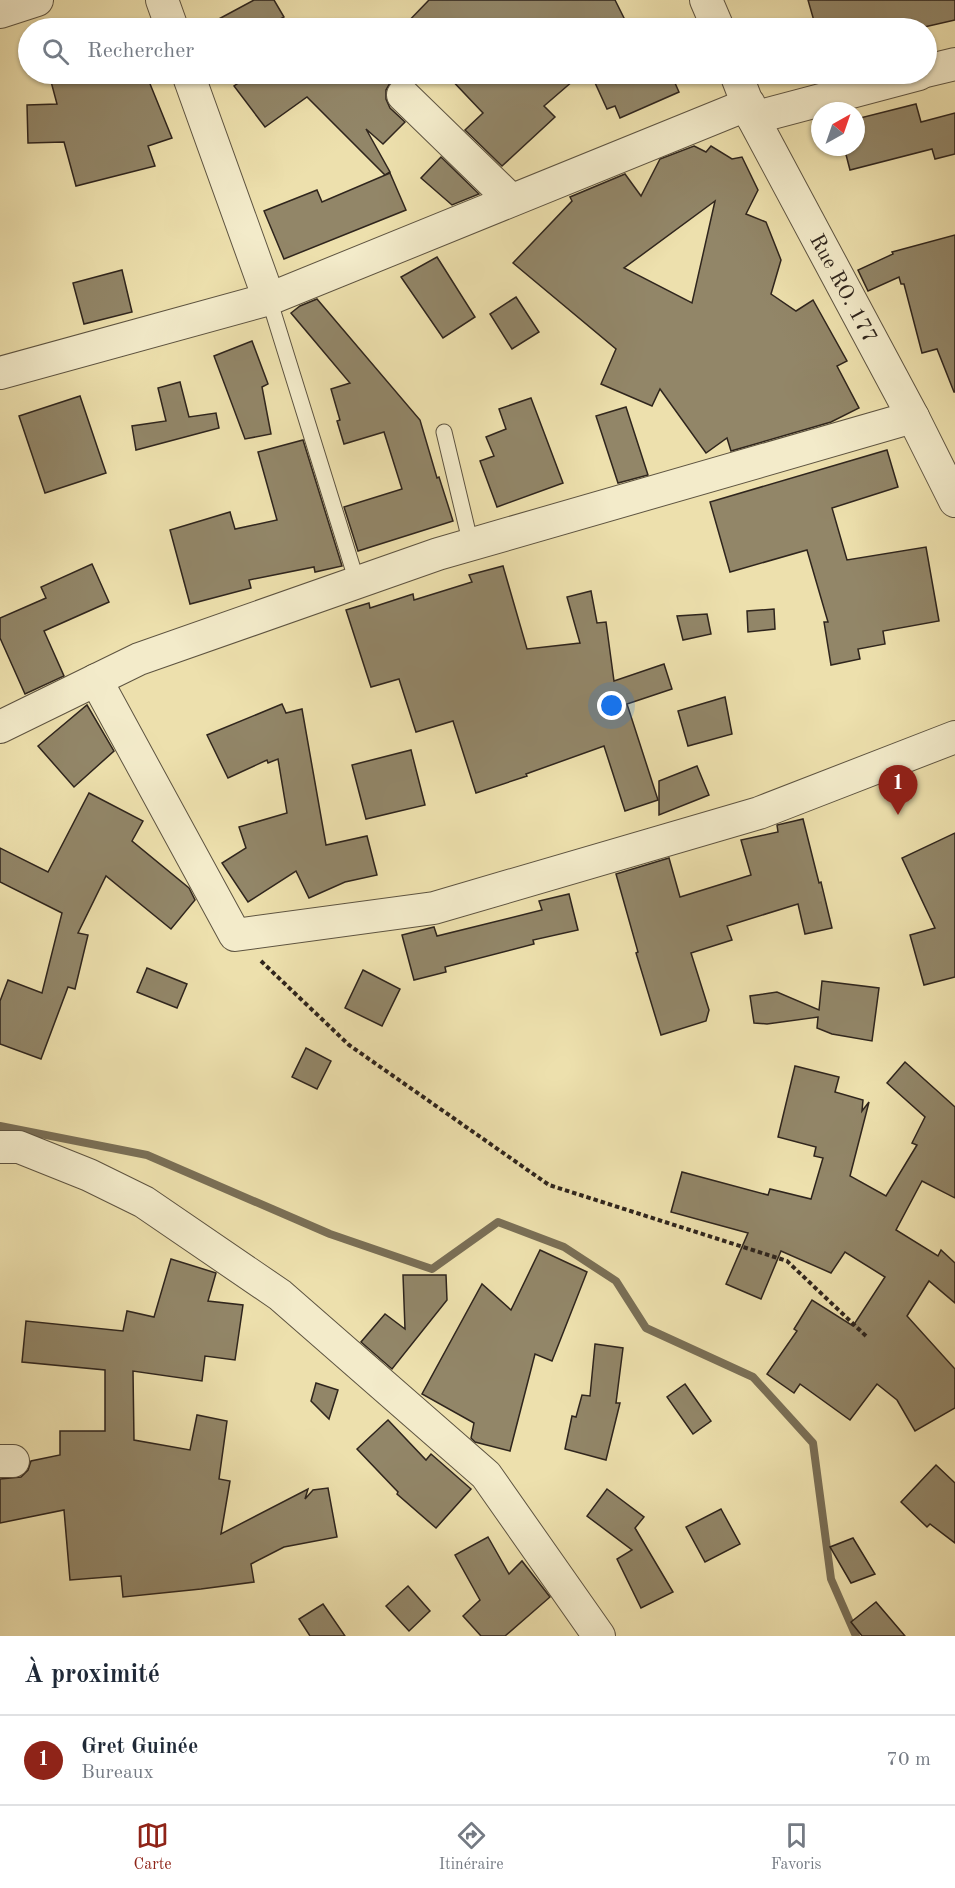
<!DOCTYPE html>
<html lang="fr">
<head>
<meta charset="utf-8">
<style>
	body { margin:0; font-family:"Old Standard TT",serif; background:#f2f2f3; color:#1f2937 }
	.compass { position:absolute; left:811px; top:102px; width:54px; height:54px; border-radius:50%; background:#fff; box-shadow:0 2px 4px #0004; rotate:40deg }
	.you { position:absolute; left:612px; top:706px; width:21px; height:21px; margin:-15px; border:4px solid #fff; border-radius:50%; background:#1a73e8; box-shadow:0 0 0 9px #1a73e833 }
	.badge { display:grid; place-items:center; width:39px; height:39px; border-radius:50%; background:#8f2418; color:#fff; font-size:20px; font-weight:700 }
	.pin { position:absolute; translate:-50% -50px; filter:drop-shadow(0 2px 3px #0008) }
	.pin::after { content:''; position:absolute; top:32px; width:21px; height:18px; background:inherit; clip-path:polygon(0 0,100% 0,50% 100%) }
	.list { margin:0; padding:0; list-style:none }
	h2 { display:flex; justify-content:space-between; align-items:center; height:78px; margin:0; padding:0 24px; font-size:26px }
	h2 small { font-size:20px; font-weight:400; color:#747a83 }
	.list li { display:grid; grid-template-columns:39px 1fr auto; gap:18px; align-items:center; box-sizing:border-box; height:90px; padding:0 24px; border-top:2px solid #e0e1e3 }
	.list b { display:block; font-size:22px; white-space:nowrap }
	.list p { margin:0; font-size:20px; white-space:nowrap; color:#747a83 }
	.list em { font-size:20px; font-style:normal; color:#747a83 }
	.icon { flex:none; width:33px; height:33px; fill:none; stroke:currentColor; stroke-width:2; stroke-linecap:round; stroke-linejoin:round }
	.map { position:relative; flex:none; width:955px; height:1636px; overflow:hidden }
	.search { position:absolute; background:#fff; box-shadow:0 2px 4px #0004; left:18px; right:18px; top:18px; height:66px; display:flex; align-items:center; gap:15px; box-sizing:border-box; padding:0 21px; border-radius:33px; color:#747a83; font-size:22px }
	.sheet { height:168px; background:#fff }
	nav { display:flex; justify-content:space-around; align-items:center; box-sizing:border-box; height:84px; border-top:2px solid #e0e1e3; background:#fff; font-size:16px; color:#747a83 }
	nav a { display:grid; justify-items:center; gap:3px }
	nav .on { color:#8f2418 }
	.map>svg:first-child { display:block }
</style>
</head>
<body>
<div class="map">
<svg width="955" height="1636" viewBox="0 0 955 1636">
	<rect width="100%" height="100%" fill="#ede0ad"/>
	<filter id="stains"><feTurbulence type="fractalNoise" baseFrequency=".00333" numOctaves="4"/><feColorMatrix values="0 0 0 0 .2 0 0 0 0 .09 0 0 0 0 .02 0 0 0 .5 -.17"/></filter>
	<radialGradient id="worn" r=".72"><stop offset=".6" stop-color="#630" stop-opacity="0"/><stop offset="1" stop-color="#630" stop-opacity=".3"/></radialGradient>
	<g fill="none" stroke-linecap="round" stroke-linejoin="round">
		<path stroke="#7a6f56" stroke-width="8" d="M0,1126L147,1155L330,1234L432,1269L498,1222L564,1247L616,1281L646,1328L753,1377L813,1443L831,1579L856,1636"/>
	</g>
	<g fill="#928668" stroke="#2f251d" stroke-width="1.5" fill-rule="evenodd">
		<path d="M254,0H274L284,17L264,28H202Z"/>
		<path d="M429,0H615L629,28H402Z"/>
		<path d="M808,0H955V20L920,28H816Z"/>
		<path d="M49,74H146L172,138L148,146L155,166L76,186L64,142L28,143L27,105L57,104Z"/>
		<path d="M252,74H405L390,83L386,90V99L390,108L405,122L383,144L366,129L390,172L385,175L307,97L265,127L234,86Z"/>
		<path d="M446,74H581L544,106L555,117L502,166L465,130L483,113Z"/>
		<path d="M591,74H671L679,92L620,118L615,106L607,109Z"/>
		<path d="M916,104L921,122L955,113V154L935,159L932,149L850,170L844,147H856V119Z"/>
		<path d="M694,146L706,152L711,146L732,159L742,157L758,190L746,214L766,222L781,260L771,294L796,311L813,300L847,361L837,366L859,408L831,422L731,451L727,438L706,453L660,389L652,406L601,384L616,349L513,263L572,201L570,197L625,174L641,196L660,159ZM715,201L692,303L624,268Z"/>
		<path d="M441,157L479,194L452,205L421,178Z"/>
		<path d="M390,173L406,210L284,259L264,211L317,190L322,202Z"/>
		<path d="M955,235V392H954L937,349L922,353L904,284H901L899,277L868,291L858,270L893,254L892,252Z"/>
		<path d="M437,257L475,317L443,338L401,277Z"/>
		<path d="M122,270L132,312L84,324L73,283Z"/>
		<path d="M516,297L539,332L512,349L490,314Z"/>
		<path d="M317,299L420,420L437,478L439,477L453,521L358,551L344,507L402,489L384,432L344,444L337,421L340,420L331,389L350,383L291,313L300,306Z"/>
		<path d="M252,341L268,384L262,387L271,434L245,439L214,356Z"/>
		<path d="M180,382L189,417L216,413L219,428L136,450L132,426L166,421L158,388Z"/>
		<path d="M80,396L106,473L45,493L19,416Z"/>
		<path d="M531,398L563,483L497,507L480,461L494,456L486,437L506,429L499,409Z"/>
		<path d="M626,407L648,475L618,483L596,416Z"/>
		<path d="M303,440L342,566L315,572L314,567L249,580L251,588L190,604L170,530L230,512L235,529L277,520L258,452Z"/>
		<path d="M887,450L898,487L832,508L847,560L926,547L939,621L883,631L885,644L858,649L860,659L831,665L824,622H828L807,550L730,572L710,502Z"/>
		<path d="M92,564L109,602L44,631L64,676L25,694L0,638V618L46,598L41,587Z"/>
		<path d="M503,566L527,649L580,643L567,597L591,591L597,623L606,622L614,681L664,664L672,689L627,704L658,800L625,811L604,746L526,774L527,776L476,793L453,721L416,732L399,679L371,687L346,610L369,603L370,608L413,594L414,600L472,582L469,575Z"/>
		<path d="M774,609L775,629L748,632L747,611Z"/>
		<path d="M707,614L711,634L683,640L677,616Z"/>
		<path d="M725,697L732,734L688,746L678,711Z"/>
		<path d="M282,704L286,713L302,709L326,845L367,836L377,875L345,882L309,898L296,871L248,902L222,863L246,848L239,827L287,813L278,759L268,763L267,760L228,778L207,735Z"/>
		<path d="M87,705L114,751L74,787L38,746Z"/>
		<path d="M411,750L425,805L366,819L352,765Z"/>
		<path d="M697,766L709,795L659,815V781Z"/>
		<path d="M89,793L143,821L132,841L189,888L195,900L171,929L106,876L78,933L88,935L75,989L68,987L41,1059L0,1044V1001L8,980L42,993L62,913L0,882V848L48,872Z"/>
		<path d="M803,819L819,883L821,882L832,928L805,934L798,904L727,926L732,940L691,953L709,1010L706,1021L661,1035L636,953L638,952L616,874L669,858L680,897L751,875L741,840L778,832L777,825Z"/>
		<path d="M955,833V977L924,985L910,935L935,928L902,858Z"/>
		<path d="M569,894L578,930L533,940L534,944L445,967L446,972L414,980L402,935L434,927L437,936L542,910L539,901Z"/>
		<path d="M147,968L187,984L177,1008L137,992Z"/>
		<path d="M363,970L400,989L382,1026L345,1008Z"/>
		<path d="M822,981L879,988L872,1041L832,1034L817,1028L818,1017L767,1024L754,1023L750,996L777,992L819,1010Z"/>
		<path d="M306,1048L331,1061L317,1089L292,1077Z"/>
		<path d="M905,1062L955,1107V1198L922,1181L896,1230L938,1256L941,1250L955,1263V1303L929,1281L907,1316L955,1369V1408L915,1431L897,1400L877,1384L850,1420L800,1384L794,1393L767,1374L797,1331L794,1329L812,1300L853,1326L885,1277L845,1252L831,1273L781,1251L761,1299L726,1284L748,1233L671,1212L682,1172L768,1195L770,1189L811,1199L823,1158L814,1156L816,1147L778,1137L795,1066L839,1077L835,1092L863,1100L862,1111L869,1102L850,1176L886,1196L917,1145L912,1143L925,1117L887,1083Z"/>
		<path d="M540,1250L587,1272L552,1361L535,1354L510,1451L475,1442L471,1438L474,1423L422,1394L482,1284L511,1310Z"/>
		<path d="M171,1259L216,1273L208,1301L243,1305L235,1360L205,1356L202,1381L133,1371L134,1440L190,1450L197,1415L227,1421L219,1479L230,1481L221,1534L308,1489L305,1499L313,1490L328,1488L337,1537L284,1547L251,1564L254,1582L201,1589L123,1597L121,1576L70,1580L64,1510L0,1523V1479L21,1477L28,1470L31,1461L60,1455V1431H105V1370L22,1362L26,1321L123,1331L127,1311L154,1317Z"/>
		<path d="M403,1275H446L447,1300L392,1369L361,1342L385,1314L405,1329Z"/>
		<path d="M595,1344L623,1348L616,1403H620L606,1460L565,1449L572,1416L576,1417L582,1395L590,1396Z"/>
		<path d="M316,1383L338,1390L329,1419L311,1401Z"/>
		<path d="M685,1384L711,1421L693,1434L667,1397Z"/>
		<path d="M388,1420L426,1460L431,1454L471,1489L436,1528L397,1494L398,1492L357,1449Z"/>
		<path d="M936,1465L955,1483V1543L930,1524L927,1527L901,1502Z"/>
		<path d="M607,1489L644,1517L635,1528L673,1592L641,1608L617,1559L632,1550L587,1516Z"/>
		<path d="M721,1509L740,1544L705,1562L686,1527Z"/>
		<path d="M488,1537L509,1574L522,1561L550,1597L505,1636H481L463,1616L480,1600L455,1555Z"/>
		<path d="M853,1538L875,1574L851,1583L830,1547Z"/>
		<path d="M408,1586L430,1611L409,1631L386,1606Z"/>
		<path d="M876,1602L905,1636H862L851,1622Z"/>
		<path d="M323,1604L345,1636H310L299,1619Z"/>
	</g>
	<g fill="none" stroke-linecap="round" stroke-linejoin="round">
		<g stroke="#5e5441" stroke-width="17">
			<g id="lane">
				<path d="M269,299L357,582"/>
				<path d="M444,432L471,545"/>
			</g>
		</g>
		<g stroke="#5e5441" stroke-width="34">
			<g id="street">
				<path d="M162,0L172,28"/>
				<path d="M706,0L718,28"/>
				<path d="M0,12L37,0"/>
				<path d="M926,71L955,64"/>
				<path d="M188,74L269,299"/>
				<path id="s1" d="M736,74L753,118L913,417L955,501"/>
				<path d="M403,95L511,200"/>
				<path d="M753,118L919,74"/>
				<path d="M0,373L269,299L749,104"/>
				<path d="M96,680L235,935L434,908L759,813L955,737"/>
				<path d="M0,727L139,659L438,554L913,417"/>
				<path d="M0,1147H19L89,1175L144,1202L280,1295L486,1475L599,1636"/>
				<path d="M0,1461H13"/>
			</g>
		</g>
		<path stroke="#2f251d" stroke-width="4" stroke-dasharray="4.5 3" stroke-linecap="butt" d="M261,961L349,1045L549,1185L787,1261L866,1336"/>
		<use href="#lane" stroke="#f3ebca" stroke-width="15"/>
		<use href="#street" stroke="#f3ebca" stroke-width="32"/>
	</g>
	<g text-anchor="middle" stroke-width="5" stroke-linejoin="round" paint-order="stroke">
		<g font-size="21" fill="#2f251d" stroke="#f3ebca">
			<text dy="7" stroke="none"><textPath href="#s1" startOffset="240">Rue RO. 177</textPath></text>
		</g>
	</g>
	<rect width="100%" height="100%" filter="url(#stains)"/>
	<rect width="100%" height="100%" fill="url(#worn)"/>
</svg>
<svg class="compass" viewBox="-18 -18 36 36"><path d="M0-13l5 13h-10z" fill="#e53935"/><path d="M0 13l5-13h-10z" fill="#747a83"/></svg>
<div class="you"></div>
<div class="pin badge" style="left:898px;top:815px">1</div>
<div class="search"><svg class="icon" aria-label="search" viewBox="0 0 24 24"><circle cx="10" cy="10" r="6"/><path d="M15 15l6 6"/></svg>Rechercher</div>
</div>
<section class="sheet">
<h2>À proximité<small></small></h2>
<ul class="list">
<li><span class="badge">1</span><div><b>Gret Guinée</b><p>Bureaux</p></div><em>70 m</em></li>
</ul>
</section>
<nav>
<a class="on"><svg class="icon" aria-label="map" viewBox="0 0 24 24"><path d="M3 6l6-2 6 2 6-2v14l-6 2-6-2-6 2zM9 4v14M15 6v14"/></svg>Carte</a>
<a><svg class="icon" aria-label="directions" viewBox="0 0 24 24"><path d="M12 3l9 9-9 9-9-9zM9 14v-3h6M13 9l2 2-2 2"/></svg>Itinéraire</a>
<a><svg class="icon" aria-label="saved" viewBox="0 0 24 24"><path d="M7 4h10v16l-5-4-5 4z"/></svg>Favoris</a>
</nav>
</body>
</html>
